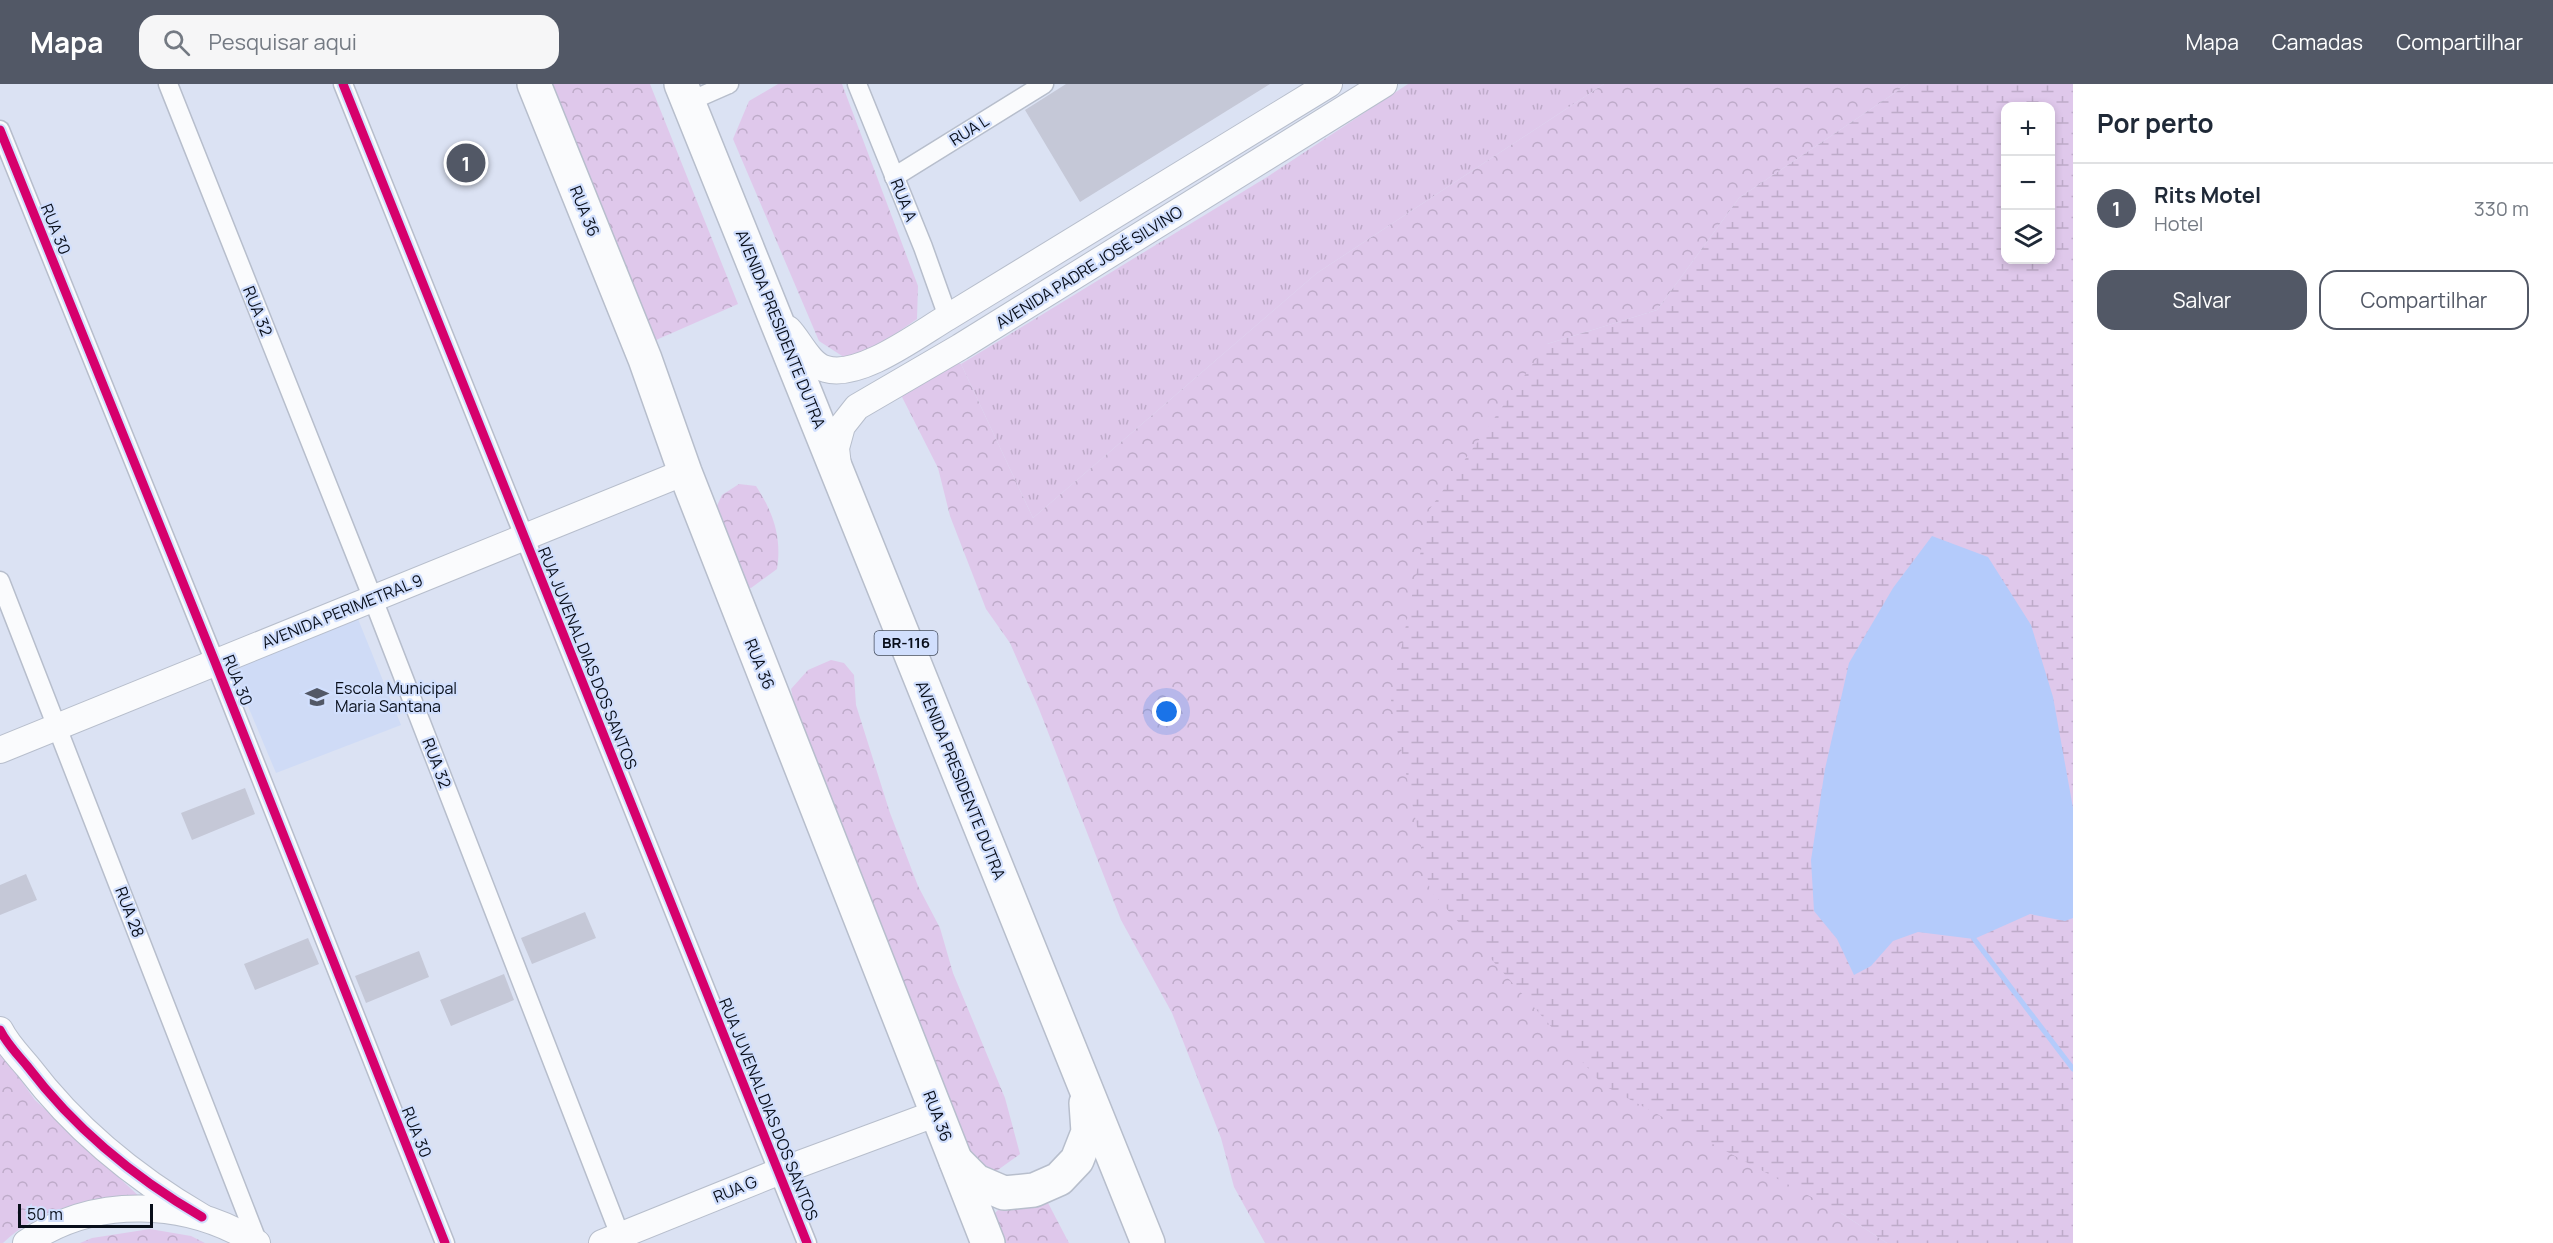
<!DOCTYPE html>
<html lang="pt">
<head>
<meta charset="utf-8">
<style>
	body { margin:0; font-family:Manrope,sans-serif; background:#f6f6f7; color:#1f2937 }
	.controls { position:absolute; right:18px; top:18px; display:grid; overflow:hidden; border-radius:12px; box-shadow:0 3px 9px #0003 }
	.controls button { width:54px; height:54px; display:grid; place-items:center; padding:0; border:0; border-bottom:2px solid #e0e1e3; background:#fff; color:#1f2937; font:30px sans-serif }
	.scale { position:absolute; left:18px; bottom:15px; width:135px; box-sizing:border-box; padding-left:6px; border:3px solid #080e1a; border-top:0; font-size:16px; line-height:21px; white-space:nowrap; color:#080e1a; -webkit-text-stroke:4px #d1dffd; paint-order:stroke }
	.you { position:absolute; left:1167px; top:628px; width:21px; height:21px; margin:-15px; border:4px solid #fff; border-radius:50%; background:#1a73e8; box-shadow:0 0 0 9px #1a73e833 }
	.badge { display:grid; place-items:center; width:39px; height:39px; border-radius:50%; background:#525866; color:#fff; font-size:20px; font-weight:700 }
	.pin { position:absolute; translate:-50% -50%; border:3px solid #fff; box-shadow:0 2px 6px #0006 }
	.list { margin:0; padding:0; list-style:none }
	h2 { display:flex; justify-content:space-between; align-items:center; height:78px; margin:0; padding:0 24px; font-size:26px }
	h2 small { font-size:20px; font-weight:400; color:#747a83 }
	.list li { display:grid; grid-template-columns:39px 1fr auto; gap:18px; align-items:center; box-sizing:border-box; height:90px; padding:0 24px; border-top:2px solid #e0e1e3 }
	.list b { display:block; font-size:22px; white-space:nowrap }
	.list p { margin:0; font-size:20px; white-space:nowrap; color:#747a83 }
	.list em { font-size:20px; font-style:normal; color:#747a83 }
	.actions { display:flex; gap:12px; padding:18px 24px }
	.actions a { flex:1; padding:14px 0; border:2px solid #525866; border-radius:18px; text-align:center; font-size:21px; color:#525866 }
	.actions .main { background:#525866; color:#fff }
	.icon { flex:none; width:33px; height:33px; fill:none; stroke:currentColor; stroke-width:2; stroke-linecap:round; stroke-linejoin:round }
	.map { position:relative; flex:none; width:2073px; height:1159px; overflow:hidden }
	header { display:flex; align-items:center; gap:36px; box-sizing:border-box; height:84px; padding:0 30px; background:#525866; color:#fff }
	header strong { font-size:28px }
	nav { display:flex; gap:33px; margin-inline-start:auto; font-size:21px }
	.search { width:420px; height:54px; background:#f6f6f7; display:flex; align-items:center; gap:15px; box-sizing:border-box; padding:0 21px; border-radius:18px; color:#747a83; font-size:22px }
	main { display:flex }
	aside { flex:1; background:#fff }
	.map>svg:first-child { display:block }
</style>
</head>
<body>
<header>
<strong>Mapa</strong>
<div class="search"><svg class="icon" aria-label="search" viewBox="0 0 24 24"><circle cx="10" cy="10" r="6"/><path d="M15 15l6 6"/></svg>Pesquisar aqui</div>
<nav><a>Mapa</a><a>Camadas</a><a>Compartilhar</a></nav>
</header>
<main>
<div class="map">
<svg width="2073" height="1159" viewBox="0 0 2073 1159">
	<defs>
		<pattern id="grass-tufts" width="24" height="20" patternUnits="userSpaceOnUse" patternTransform="scale(1.5)"><rect width="24" height="20" fill="#dfc8eb"/><path d="M3 7l-1-3M5 7V3M7 7l1-3M15 17l-1-3M17 17v-4M19 17l1-3" fill="none" stroke="#beabc9"/></pattern>
		<pattern id="forest-crowns" width="20" height="18" patternUnits="userSpaceOnUse" patternTransform="scale(1.5)"><rect width="20" height="18" fill="#dfc8eb"/><path d="M2 6a3 3 0 1 1 6 0M12 15a3 3 0 1 1 6 0" fill="none" stroke="#beabc9"/></pattern>
		<pattern id="wetland-marsh" width="20" height="14" patternUnits="userSpaceOnUse" patternTransform="scale(1.5)"><rect width="20" height="14" fill="#dfc8eb"/><path d="M1 5h8M5 5V1M11 12h8M15 12V8" fill="none" stroke="#beabc9"/></pattern>
	</defs>
	<rect width="100%" height="100%" fill="#dbe2f3"/>
	<path fill="#cfdbf6" d="M358,535L401,641L276,689L232,584Z"/>
	<path fill="url(#grass-tufts)" d="M1408,0H1604L1317,189L1033,434L961,280L1267,93Z"/>
	<g fill="url(#forest-crowns)">
		<path d="M541,0H650L738,220L647,260Z"/>
		<path d="M778,0H842L918,202L917,235L853,279L819,257L733,55L749,17Z"/>
		<path d="M1604,0H1908L1739,114L1657,226L1547,260L1841,1129L1887,1159H1265L1234,1103L1221,1054L1172,929L1121,836L1039,625L1010,559L986,525L950,432L938,384L902,313L907,299L946,272L961,280L1033,434L1317,189Z"/>
		<path d="M739,400L756,402C773,428 782,453 777,485L751,504L733,498L707,443L722,411Z"/>
		<path d="M831,576L844,579L854,591L856,621L890,729L918,802L940,844L953,889L1005,1014L1020,1070L995,1088L973,1084L810,698L791,605L808,586Z"/>
		<path d="M0,967L35,1016L141,1114C88,1115 43,1121 3,1159H0Z"/>
		<path d="M1047,1117L1069,1159H989L990,1134L1003,1121Z"/>
		<path d="M150,1145L191,1152L205,1159H80L92,1154Z"/>
	</g>
	<path fill="url(#wetland-marsh)" fill-rule="evenodd" d="M1908,0H2073V1159H1887L1841,1129L1603,1001L1430,806L1391,616L1429,426L1547,260L1657,226L1739,114ZM2006,22H2050V176H2006Z"/>
	<path fill="#b4cbfb" d="M1932,452L1988,473L2031,541L2053,613L2073,724V834L2065,837L2030,830L1974,855L1918,848L1893,857L1871,882L1854,891L1837,855L1814,827L1811,776L1825,685L1849,579L1893,504Z"/>
	<g fill="none" stroke-linecap="round" stroke-linejoin="round">
		<path stroke="#b4cbfb" stroke-width="5" d="M1974,855L2073,985"/>
	</g>
	<g fill="#c5c8d7">
		<path d="M1066,0H1270L1080,118L1025,26Z"/>
		<path d="M245,704L255,730L192,756L181,729Z"/>
		<path d="M26,790L37,816L0,831V801Z"/>
		<path d="M585,828L596,854L532,880L521,854Z"/>
		<path d="M308,854L319,880L255,906L244,880Z"/>
		<path d="M419,867L429,893L366,919L355,892Z"/>
		<path d="M504,890L514,916L451,942L440,916Z"/>
	</g>
	<g fill="none" stroke-linecap="round" stroke-linejoin="round">
		<g stroke="#b7becc" stroke-width="21">
			<g id="street">
				<path d="M168,0L373,515L623,1159"/>
				<path d="M343,0L807,1159"/>
				<path d="M857,0L923,163L948,233"/>
				<path d="M688,18L729,0"/>
				<path d="M0,46L215,578L445,1159"/>
				<path d="M894,93L1044,0"/>
				<path d="M0,497L258,1159"/>
			</g>
		</g>
		<g stroke="#b7becc" stroke-width="28">
			<g id="secondary">
				<path d="M788,245C800,257 809,281 826,285C860,295 919,250 948,233L1329,0"/>
				<path d="M838,382L836,364L842,342L857,323L960,263L1384,0"/>
				<path d="M0,666L685,388"/>
				<path d="M0,946C7,960 18,971 28,983C75,1045 135,1094 202,1133"/>
				<path d="M26,1159C95,1111 187,1115 257,1159"/>
				<path d="M602,1159L778,1088L937,1029"/>
			</g>
		</g>
		<g stroke="#b7becc" stroke-width="36">
			<g id="highway">
				<path d="M534,0L645,275L685,388L988,1159"/>
				<path d="M681,0L1148,1159"/>
				<path d="M956,1077L976,1097L1004,1109L1034,1106L1059,1095L1077,1076L1088,1048L1086,1019"/>
			</g>
		</g>
		<use href="#street" stroke="#fafbfd" stroke-width="18"/>
		<use href="#secondary" stroke="#fafbfd" stroke-width="26"/>
		<use href="#highway" stroke="#fafbfd" stroke-width="33"/>
		<g stroke="#d1dffd" stroke-width="13">
			<g id="cycleway">
				<path d="M343,0L807,1159"/>
				<path d="M0,46L215,578L445,1159"/>
				<path d="M0,946C7,960 18,971 28,983C75,1045 135,1094 202,1133"/>
			</g>
		</g>
		<use href="#cycleway" stroke="#d6006c" stroke-width="9"/>
	</g>
	<defs>
		<g id="school-bare" transform="scale(1.8)"><path d="M0-5L7-2L0 1L-7-2ZM-4 1L0 2.5L4 1V4Q0 6-4 4Z" fill="#525866" stroke="#d1dffd" stroke-width="2.5" paint-order="stroke"/></g>
	</defs>
	<g fill-rule="evenodd">
		<use href="#school-bare" x="317" y="613"/>
	</g>
	<g text-anchor="middle" stroke-width="4.5" stroke-linejoin="round" paint-order="stroke">
		<rect fill="#d1dffd" stroke="#444d5e" stroke-width="1.5" x="874.5" y="547" width="63" height="24" rx="4.5"/>
		<g font-size="15" font-weight="bold" fill="#080e1a">
			<text x="906" y="564">BR-116</text>
		</g>
		<g font-size="16" fill="#080e1a" stroke="#d1dffd">
			<text transform="translate(969 46) rotate(-32)" y="6">RUA L</text>
			<text transform="translate(904 116) rotate(68)" y="6">RUA A</text>
			<text transform="translate(585 127) rotate(68)" y="6">RUA 36</text>
			<text transform="translate(56 145) rotate(68)" y="6">RUA 30</text>
			<text transform="translate(1089 183) rotate(-32)" y="6">AVENIDA PADRE JOSÉ SILVINO</text>
			<text transform="translate(258 227) rotate(68)" y="6">RUA 32</text>
			<text transform="translate(781 245) rotate(68)" y="6">AVENIDA PRESIDENTE DUTRA</text>
			<text transform="translate(342 527) rotate(-22)" y="6">AVENIDA PERIMETRAL 9</text>
			<text transform="translate(588 574) rotate(68)" y="6">RUA JUVENAL DIAS DOS SANTOS</text>
			<text transform="translate(760 580) rotate(68)" y="6">RUA 36</text>
			<text transform="translate(238 596) rotate(68)" y="6">RUA 30</text>
			<text transform="translate(437 679) rotate(69)" y="6">RUA 32</text>
			<text transform="translate(961 696) rotate(68)" y="6">AVENIDA PRESIDENTE DUTRA</text>
			<text transform="translate(130 828) rotate(69)" y="6">RUA 28</text>
			<text transform="translate(769 1025) rotate(68)" y="6">RUA JUVENAL DIAS DOS SANTOS</text>
			<text transform="translate(938 1032) rotate(69)" y="6">RUA 36</text>
			<text transform="translate(417 1048) rotate(68)" y="6">RUA 30</text>
			<text transform="translate(735 1105) rotate(-22)" y="6">RUA G</text>
		</g>
		<g font-size="16" fill="#080e1a" stroke="#d1dffd" text-anchor="start">
			<text x="335" y="610">Escola Municipal<tspan x="335" dy="18">Maria Santana</tspan></text>
		</g>
	</g>
</svg>
<div class="controls">
<button>+</button>
<button>−</button>
<button><svg class="icon" aria-label="layers" viewBox="0 0 24 24"><path d="M12 4l9 5-9 5-9-5zM3 14l9 5 9-5"/></svg></button>
</div>
<div class="scale">50 m</div>
<div class="you"></div>
<div class="pin badge" style="left:466px;top:79px">1</div>
</div>
<aside>
<h2>Por perto<small></small></h2>
<ul class="list">
<li><span class="badge">1</span><div><b>Rits Motel</b><p>Hotel</p></div><em>330 m</em></li>
</ul>
<div class="actions"><a class="main">Salvar</a><a>Compartilhar</a></div>
</aside>
</main>
</body>
</html>
